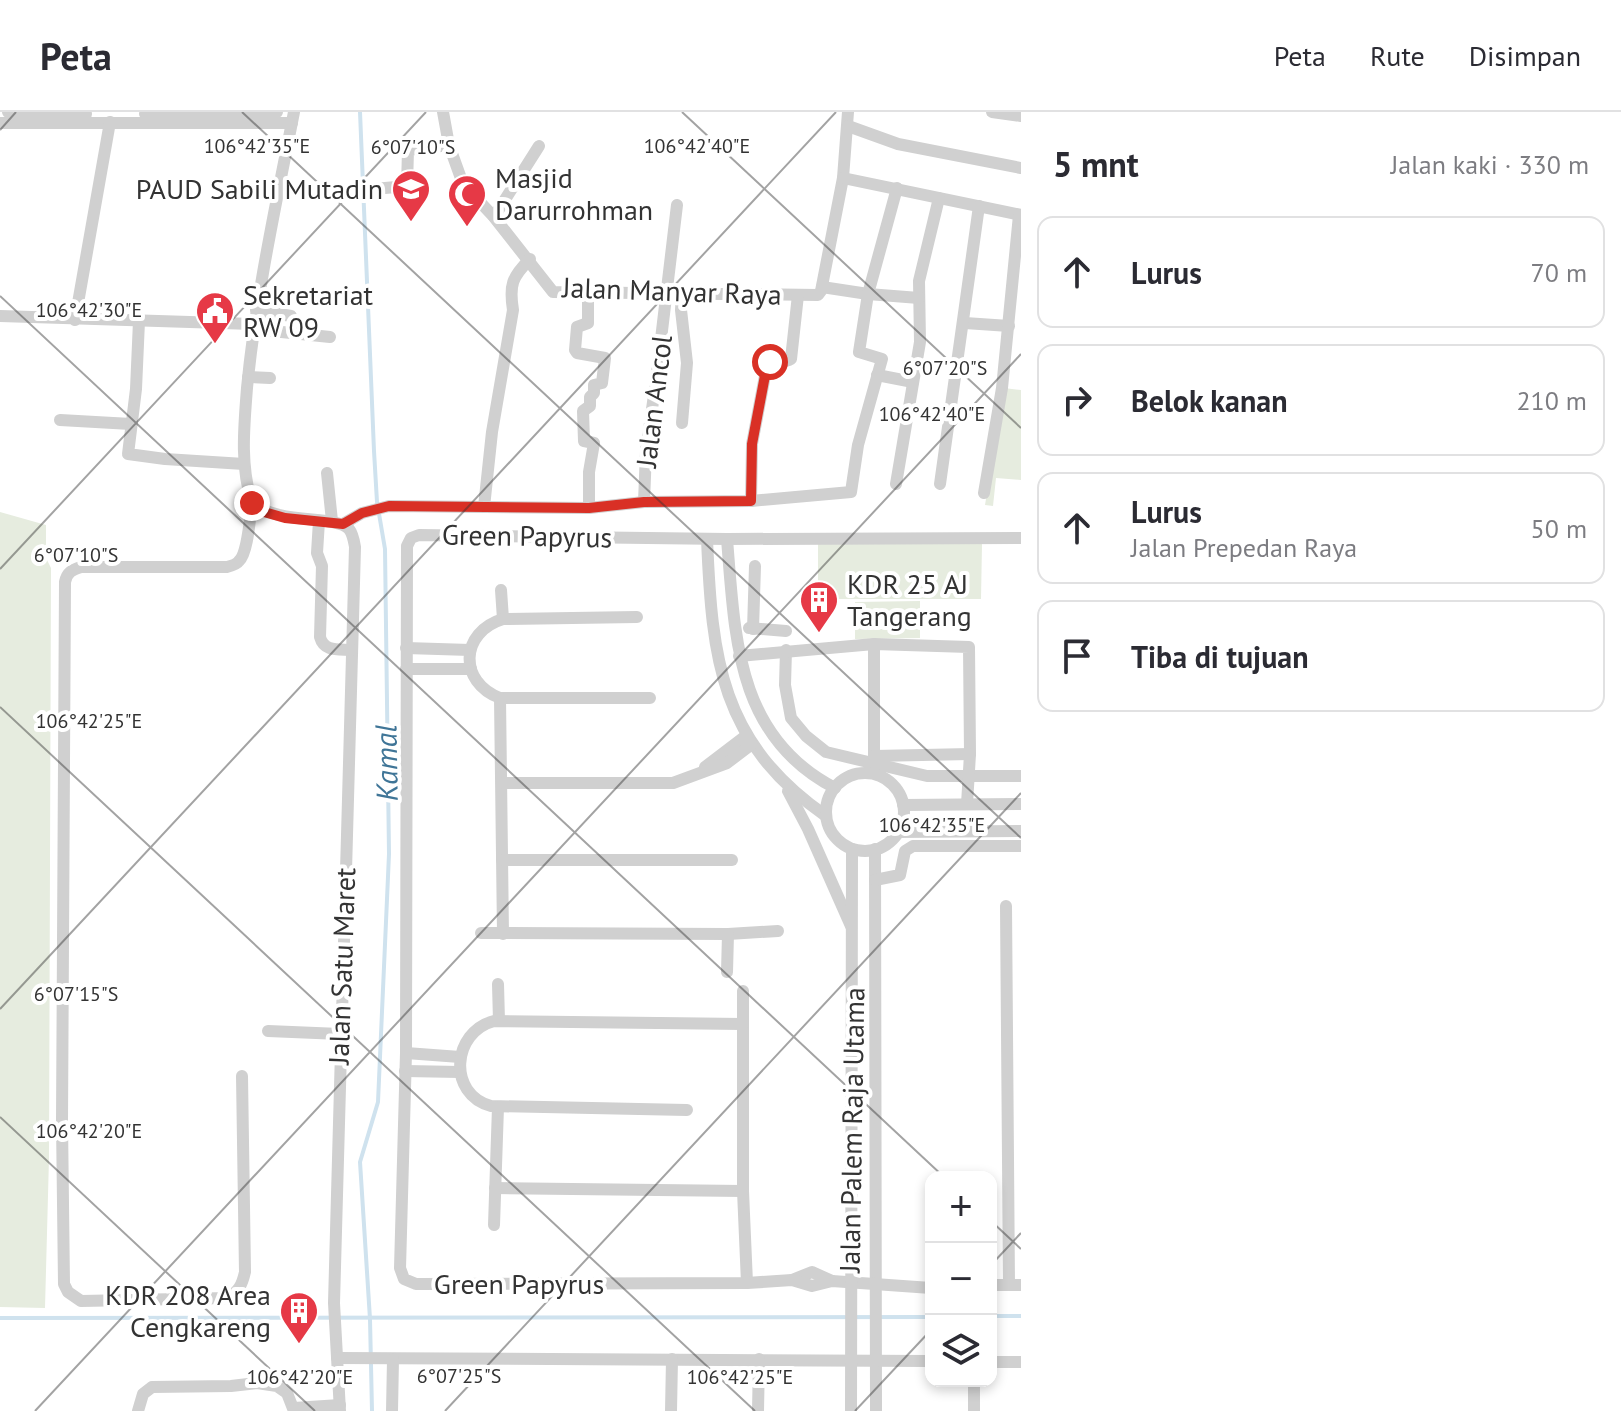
<!DOCTYPE html>
<html lang="id">
<head>
<meta charset="utf-8">
<style>
	body { margin:0; font-family:"PT Sans",sans-serif; background:#f7f7f7; color:#2b2b33 }
	.controls { position:absolute; right:24px; bottom:24px; display:grid; overflow:hidden; border-radius:16px; box-shadow:0 4px 12px #0003 }
	.controls button { width:72px; height:72px; display:grid; place-items:center; padding:0; border:0; border-bottom:2px solid #e1e1e2; background:#fff; color:#2b2b33; font:40px sans-serif }
	.stop { position:absolute; width:24px; height:24px; margin:-18px; border:6px solid #d93025; border-radius:50%; background:#fff }
	.stop.end { background:#d93025; border-color:#fff; box-shadow:0 2px 8px #0008 }
	.list { margin:0; padding:0; list-style:none }
	h2 { display:flex; justify-content:space-between; align-items:center; height:104px; margin:0; padding:0 32px; font-size:34px }
	h2 small { font-size:26px; font-weight:400; color:#7c7c81 }
	.list li { display:grid; grid-template-columns:52px 1fr auto; gap:24px; align-items:center; box-sizing:border-box; height:112px; margin:0 16px 16px; padding:0 16px; border:2px solid #e1e1e2; border-radius:16px }
	.list b { display:block; font-size:30px; white-space:nowrap }
	.list p { margin:0; font-size:26px; white-space:nowrap; color:#7c7c81 }
	.list em { font-size:26px; font-style:normal; color:#7c7c81 }
	.icon { flex:none; width:44px; height:44px; fill:none; stroke:currentColor; stroke-width:2; stroke-linecap:round; stroke-linejoin:round }
	.map { position:relative; flex:none; width:1021px; height:1299px; overflow:hidden }
	header { display:flex; align-items:center; gap:48px; box-sizing:border-box; height:112px; padding:0 40px; background:#fff; border-bottom:2px solid #e1e1e2 }
	header strong { font-size:38px }
	nav { display:flex; gap:44px; margin-inline-start:auto; font-size:28px }
	main { display:flex }
	aside { flex:1; background:#fff }
	.map>svg:first-child { display:block }
</style>
</head>
<body>
<header>
<strong>Peta</strong>
<nav><a>Peta</a><a>Rute</a><a>Disimpan</a></nav>
</header>
<main>
<div class="map">
<svg width="1021" height="1299" viewBox="0 0 1021 1299">
	<rect width="100%" height="100%" fill="#fff"/>
	<g fill="#e6ecdf">
		<path d="M1004,276L1021,278V368L996,366L993,394L985,393Z"/>
		<path d="M0,400L46,413V446L51,456L49,1046L45,1196L0,1195Z"/>
		<path d="M818,432H982L981,487H818Z"/>
		<path d="M920,489V526L855,527V490Z"/>
	</g>
	<g fill="none" stroke-linecap="round" stroke-linejoin="round">
		<g stroke="#cfe2ee" stroke-width="4">
			<path d="M360,0L374,339L377,390L385,437L389,742L378,990L360,1050L370,1207L372,1299"/>
			<path d="M991,1204H1021"/>
			<path d="M0,1206L931,1205"/>
		</g>
		<g stroke="#d0d0d0" stroke-width="12">
			<path d="M8,0L86,2"/>
			<path d="M294,0C276,92 256,183 247,276C244,315 240,354 252,391C279,413 337,403 349,417C353,422 354,429 355,435L334,1191L340,1299"/>
			<path d="M443,0L449,33L463,72L494,105L553,180L818,183L821,179L843,66L848,0"/>
			<path d="M992,0L1021,4"/>
			<path d="M145,2L277,0"/>
			<path d="M0,11H292"/>
			<path d="M848,14L898,32L1021,56"/>
			<path d="M843,66L1021,103"/>
			<path d="M374,77L407,74L408,38L449,33"/>
			<path d="M494,105L539,34"/>
			<path d="M822,175L868,182L897,76"/>
			<path d="M588,180V211L577,215L575,238L577,241L605,246L602,271L594,273V281L590,285V294L583,299L584,329L594,331L589,360V396"/>
			<path d="M256,198L291,204"/>
			<path d="M0,204L253,212"/>
			<path d="M75,208L110,10"/>
			<path d="M139,209L136,277L128,342L165,347L244,352"/>
			<path d="M965,211L1009,214"/>
			<path d="M253,217L330,225"/>
			<path d="M877,263L913,270"/>
			<path d="M248,265L270,266"/>
			<path d="M60,308L131,312"/>
			<path d="M682,311L687,251L681,198L682,180"/>
			<path d="M327,361L332,409"/>
			<path d="M896,372L920,230L919,169L939,86"/>
			<path d="M940,372L979,94"/>
			<path d="M984,381L1002,276L1019,103"/>
			<path d="M751,389L752,332L767,253C774,246 783,252 791,247L798,183"/>
			<path d="M644,390L646,339L656,269L677,93"/>
			<path d="M484,395L492,320L513,198C509,173 512,165 530,147"/>
			<path d="M319,409L317,441L322,454L320,525C324,540 338,537 352,538"/>
			<path d="M343,412L362,401L389,394L589,396L644,390L751,389L851,380L858,333L882,247L859,240L868,182L919,186"/>
			<path d="M707,427C712,547 720,630 826,704"/>
			<path d="M727,427C735,525 736,625 835,676"/>
			<path d="M501,478L503,507"/>
			<path d="M637,505L503,507C460,520 458,570 500,586H650"/>
			<path d="M749,516L786,519"/>
			<path d="M753,517L755,454"/>
			<path d="M874,532V652"/>
			<path d="M406,536L470,538"/>
			<path d="M786,538L785,573L791,606L806,624L826,640L927,664H1021"/>
			<path d="M739,544L874,532L969,535L970,642L967,692"/>
			<path d="M406,557H471"/>
			<path d="M500,586L503,822"/>
			<path d="M874,644L970,642"/>
			<path d="M705,655L747,623"/>
			<circle cx="865" cy="700" r="39"/>
			<path d="M502,671H673L727,651L752,632"/>
			<path d="M788,679L808,717L851,814"/>
			<path d="M903,693L1021,692"/>
			<path d="M898,720L1021,719"/>
			<path d="M875,737L876,1299"/>
			<path d="M502,748H732"/>
			<path d="M875,768L900,763L905,739L913,734H1021"/>
			<path d="M1006,794L1009,1173"/>
			<path d="M481,821L728,822L778,819"/>
			<path d="M727,860L728,822"/>
			<path d="M498,872L499,909"/>
			<path d="M743,879V1079L747,1171"/>
			<path d="M268,919L340,922"/>
			<path d="M406,941L460,945"/>
			<path d="M405,959L460,960"/>
			<path d="M242,964L245,1160C242,1173 239,1179 228,1186L81,1189L68,1180L64,1172L62,1010L65,470C67,460 72,458 81,455H227C231,454 237,452 239,449C248,441 250,404 252,391"/>
			<path d="M687,998L491,994C447,982 452,920 494,909L743,912"/>
			<path d="M495,1076L743,1079"/>
			<path d="M494,1113L498,995"/>
			<path d="M792,1168L812,1160L832,1169"/>
			<path d="M991,1173H1021"/>
			<path d="M931,1176L832,1169L812,1174L792,1168L747,1171L416,1172L404,1167L400,1156L406,941L407,434L411,426L419,423L727,427L1021,426"/>
			<path d="M337,1246L931,1249"/>
			<path d="M991,1250H1021"/>
			<path d="M294,1296L340,1293"/>
			<path d="M138,1299L143,1282L152,1275L231,1274L257,1271L277,1274L287,1281L294,1299"/>
			<path d="M392,1299L393,1247"/>
			<path d="M671,1299L672,1247"/>
			<path d="M758,1299L759,1247"/>
			<path d="M851,1299L852,737"/>
			<path d="M974,1299V1269"/>
		</g>
	</g>
	<g fill="none" stroke-linecap="round" stroke-linejoin="round">
		<path stroke="#d93025" stroke-width="10" d="M252,391L264,400L285,406L343,412L362,401L389,394L589,396L644,390L751,389L752,332L767,253L770,250"/>
	</g>
	<path fill="none" stroke="#333" stroke-width="2" stroke-opacity="0.45" d="M242,0L1021,726M682,0L1021,316M0,18L16,0M0,184L944,1065M0,457L426,0M0,595L755,1299M0,897L836,0M0,1005L315,1299M991,1109L1021,1137M991,1153L1021,1121M35,1299L1021,242M445,1299L1021,681M855,1299L931,1218"/>
	<defs>
		<g id="school-pin" transform="scale(2)"><path d="M0 17L-7.5 6A9.5 9.5 0 1 1 7.5 6Z" fill="#e63946" stroke="#fff"/><path d="M0-5L7-2L0 1L-7-2ZM-4 1L0 2.5L4 1V4Q0 6-4 4Z" fill="#fff"/></g>
		<g id="mosque-pin" transform="scale(2)"><path d="M0 17L-7.5 6A9.5 9.5 0 1 1 7.5 6Z" fill="#e63946" stroke="#fff"/><path d="M3.5-4.9A6 6 0 1 0 3.5 4.9A5 5 0 1 1 3.5-4.9Z" fill="#fff"/></g>
		<g id="civic-pin" transform="scale(2)"><path d="M0 17L-7.5 6A9.5 9.5 0 1 1 7.5 6Z" fill="#e63946" stroke="#fff"/><path d="M-.6-6.5H3V-4.5H.6V-3L4-1V1h2V6H-6V1h2V-1L-.6-3ZM-1.2 2.5V6h2.4V2.5Z" fill="#fff"/></g>
		<g id="building-pin" transform="scale(2)"><path d="M0 17L-7.5 6A9.5 9.5 0 1 1 7.5 6Z" fill="#e63946" stroke="#fff"/><path d="M-4-6H4V6H1V3H-1V6H-4ZM-2.5-4.3h1.7v1.8h-1.7ZM.8-4.3h1.7v1.8H.8ZM-2.5-1h1.7V.8h-1.7ZM.8-1h1.7V.8H.8Z" fill="#fff"/></g>
	</defs>
	<g fill-rule="evenodd">
		<use href="#school-pin" x="411" y="77"/>
		<use href="#mosque-pin" x="467" y="82"/>
		<use href="#civic-pin" x="215" y="199"/>
		<use href="#building-pin" x="819" y="488"/>
		<use href="#building-pin" x="299" y="1199"/>
	</g>
	<g text-anchor="middle" stroke-width="8" stroke-linejoin="round" paint-order="stroke">
		<g font-size="28" fill="#333" stroke="#fff" text-anchor="start">
			<text x="495" y="76">Masjid<tspan x="495" dy="32">Darurrohman</tspan></text>
			<text x="383" y="87" text-anchor="end">PAUD Sabili Mutadin</text>
			<text x="243" y="193">Sekretariat<tspan x="243" dy="32">RW 09</tspan></text>
			<text x="847" y="482">KDR 25 AJ<tspan x="847" dy="32">Tangerang</tspan></text>
			<text x="271" y="1193" text-anchor="end">KDR 208 Area<tspan x="271" dy="32">Cengkareng</tspan></text>
		</g>
		<g font-size="28" fill="#333" stroke="#fff">
			<text transform="translate(672 179) rotate(2)" y="10">Jalan Manyar Raya</text>
			<text transform="translate(654 289) rotate(-83)" y="10">Jalan Ancol</text>
			<text transform="translate(527 424) rotate(1)" y="10">Green Papyrus</text>
			<text transform="translate(342 854) rotate(-88)" y="10">Jalan Satu Maret</text>
			<text transform="translate(852 1018) rotate(-89)" y="10">Jalan Palem Raja Utama</text>
			<text x="519" y="1182">Green Papyrus</text>
		</g>
		<g font-size="30" font-style="italic" fill="#3f7597" stroke="#fff">
			<text transform="translate(387 651) rotate(-91)" y="10">Kamal</text>
		</g>
	</g>
	<g font-size="20" text-anchor="middle" fill="#333" stroke="#fff" stroke-width="8" stroke-linejoin="round" paint-order="stroke">
		<text x="257" y="41">106°42'35"E</text>
		<text x="697" y="41">106°42'40"E</text>
		<text x="413" y="42">6°07'10"S</text>
		<text x="89" y="205">106°42'30"E</text>
		<text x="945" y="263">6°07'20"S</text>
		<text x="932" y="309">106°42'40"E</text>
		<text x="76" y="450">6°07'10"S</text>
		<text x="89" y="616">106°42'25"E</text>
		<text x="932" y="720">106°42'35"E</text>
		<text x="76" y="889">6°07'15"S</text>
		<text x="89" y="1026">106°42'20"E</text>
		<text x="459" y="1271">6°07'25"S</text>
		<text x="300" y="1272">106°42'20"E</text>
		<text x="740" y="1272">106°42'25"E</text>
	</g>
</svg>
<div class="controls">
<button>+</button>
<button>−</button>
<button><svg class="icon" aria-label="layers" viewBox="0 0 24 24"><path d="M12 4l9 5-9 5-9-5zM3 14l9 5 9-5"/></svg></button>
</div>
<div class="stop" style="left:770px;top:250px"></div>
<div class="stop end" style="left:252px;top:391px"></div>
</div>
<aside>
<h2>5 mnt<small>Jalan kaki · 330 m</small></h2>
<ul class="list">
<li><svg class="icon" aria-label="ahead" viewBox="0 0 24 24"><path d="M12 20V5M6 11l6-6 6 6"/></svg><div><b>Lurus</b></div><em>70 m</em></li>
<li><svg class="icon" aria-label="right" viewBox="0 0 24 24"><path d="M7 20v-9h11M14 6l5 5-5 5"/></svg><div><b>Belok kanan</b></div><em>210 m</em></li>
<li><svg class="icon" aria-label="ahead" viewBox="0 0 24 24"><path d="M12 20V5M6 11l6-6 6 6"/></svg><div><b>Lurus</b><p>Jalan Prepedan Raya</p></div><em>50 m</em></li>
<li><svg class="icon" aria-label="arrive" viewBox="0 0 24 24"><path d="M6 21V4h12l-3 4 3 4H6"/></svg><div><b>Tiba di tujuan</b></div></li>
</ul>
</aside>
</main>
</body>
</html>
